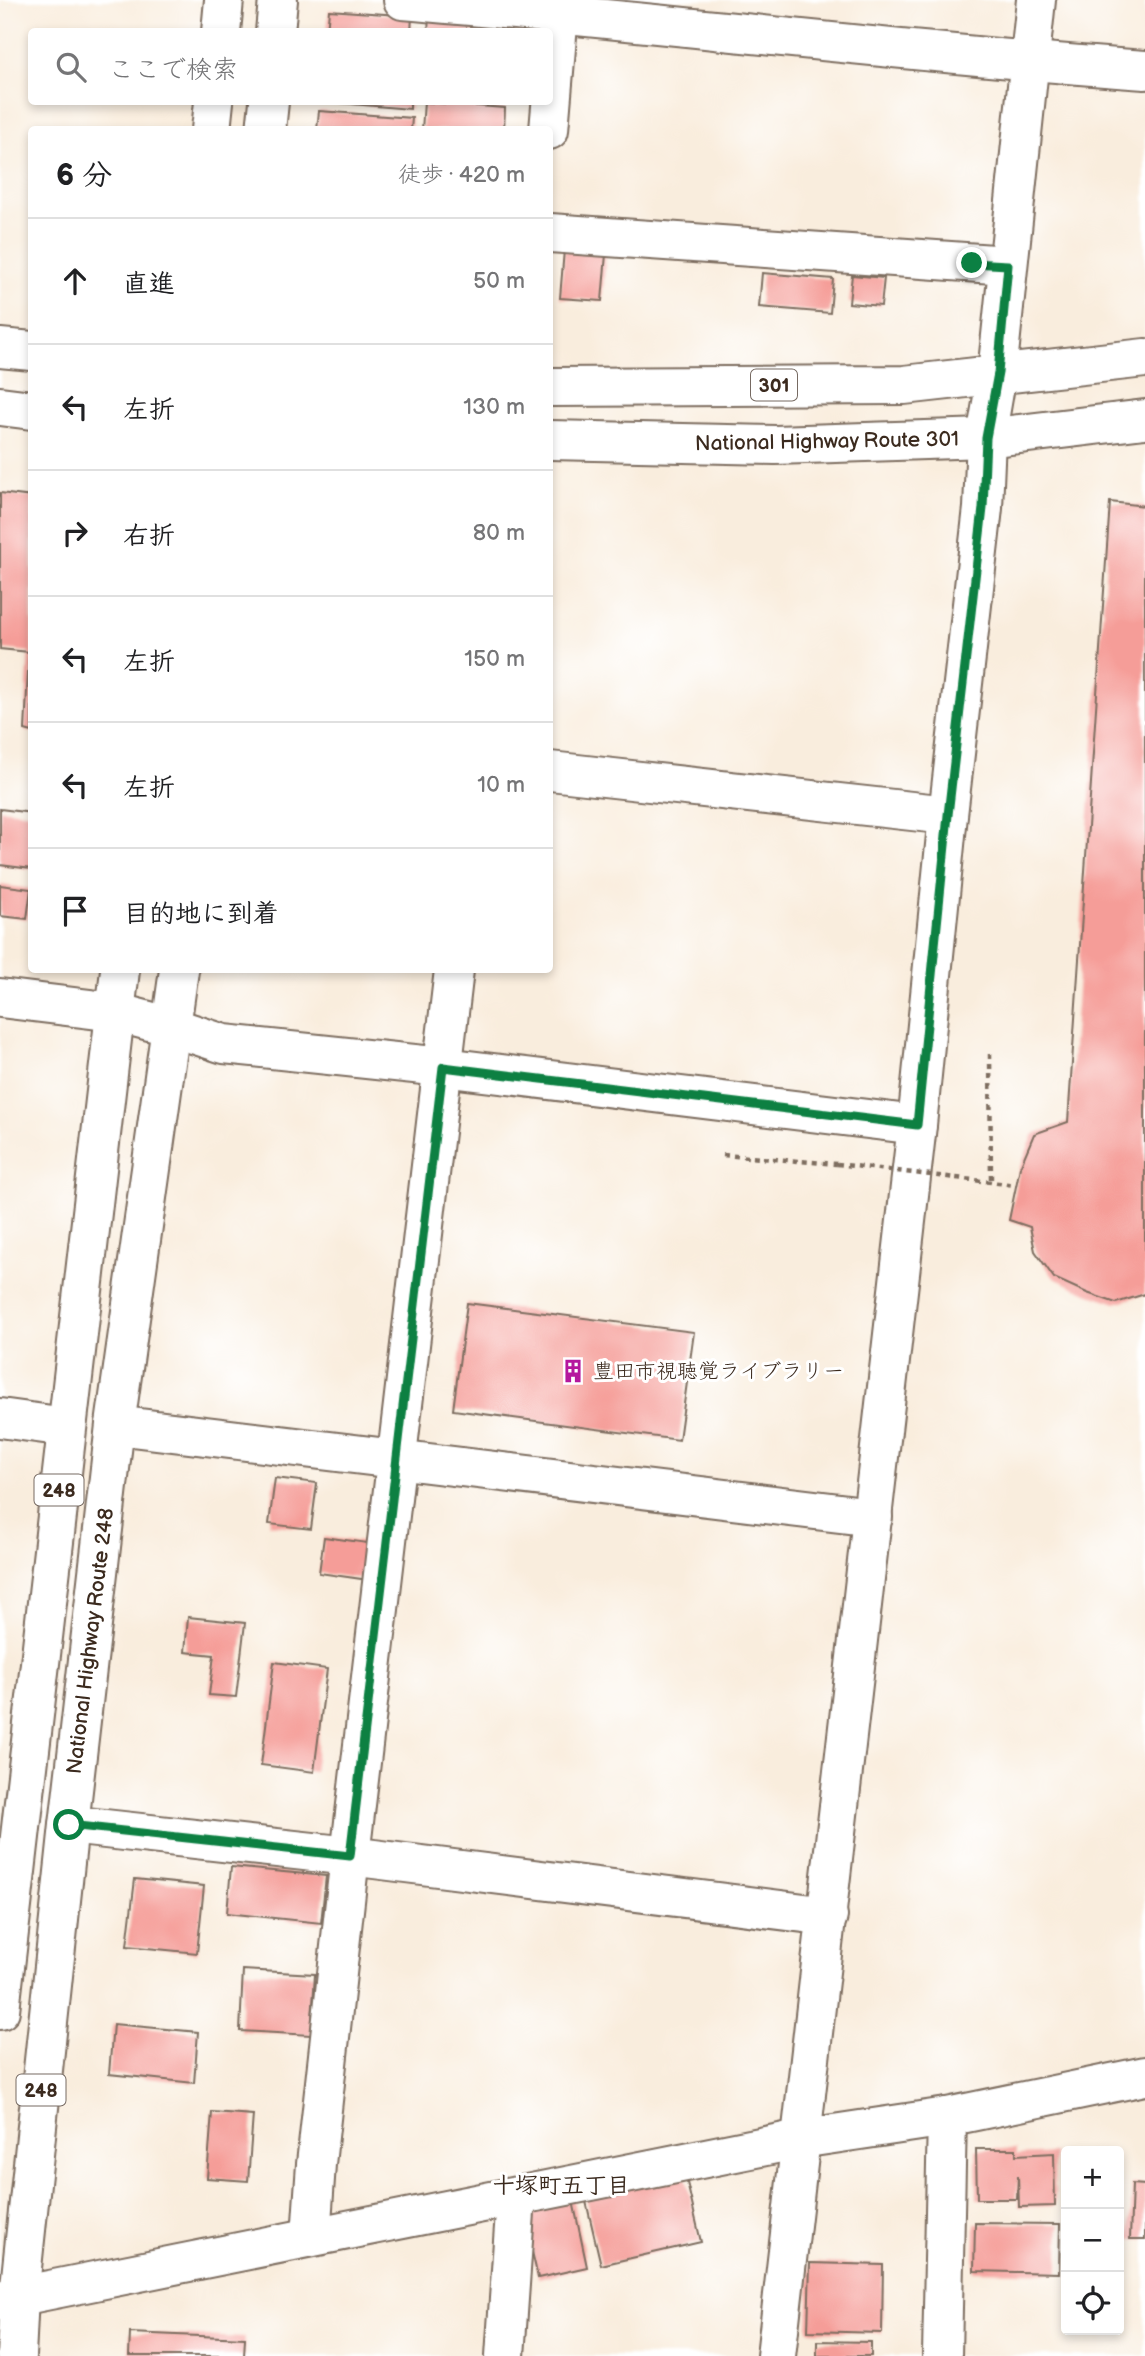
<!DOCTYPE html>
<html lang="ja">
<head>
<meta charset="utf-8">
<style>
	body { margin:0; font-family:"Balsamiq Sans","Klee One",sans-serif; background:#f2f2f2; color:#202124 }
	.controls { position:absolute; right:21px; bottom:21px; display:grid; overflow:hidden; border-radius:7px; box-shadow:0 4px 10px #0003 }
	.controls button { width:63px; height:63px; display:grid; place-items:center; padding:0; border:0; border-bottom:2px solid #e0e0e0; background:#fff; color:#202124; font:35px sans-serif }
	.stop { position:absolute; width:21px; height:21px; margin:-16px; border:5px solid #0b8043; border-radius:50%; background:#fff }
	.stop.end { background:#0b8043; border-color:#fff; box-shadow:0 2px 7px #0008 }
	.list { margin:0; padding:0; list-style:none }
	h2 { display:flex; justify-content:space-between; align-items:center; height:91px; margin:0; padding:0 28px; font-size:30px }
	h2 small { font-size:23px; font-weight:400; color:#757577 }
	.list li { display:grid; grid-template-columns:46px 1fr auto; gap:21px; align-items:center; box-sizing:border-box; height:126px; padding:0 28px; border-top:2px solid #e0e0e0 }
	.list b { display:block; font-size:26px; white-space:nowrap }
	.list em { font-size:23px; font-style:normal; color:#757577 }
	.icon { flex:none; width:38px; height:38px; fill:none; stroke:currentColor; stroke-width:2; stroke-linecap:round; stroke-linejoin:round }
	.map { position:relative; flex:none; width:1145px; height:2356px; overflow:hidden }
	.search { position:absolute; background:#fff; box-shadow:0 4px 10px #0003; left:28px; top:28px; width:525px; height:77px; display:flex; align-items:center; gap:18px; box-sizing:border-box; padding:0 24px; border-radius:7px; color:#757577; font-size:26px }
	.panel { position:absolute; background:#fff; box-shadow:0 4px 10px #0003; left:28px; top:126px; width:525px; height:847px; border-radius:7px }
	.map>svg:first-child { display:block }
</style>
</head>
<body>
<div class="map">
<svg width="1145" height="2356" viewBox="0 0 1145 2356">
	<rect width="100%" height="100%" fill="#fff"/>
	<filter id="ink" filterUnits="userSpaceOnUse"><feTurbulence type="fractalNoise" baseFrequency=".0143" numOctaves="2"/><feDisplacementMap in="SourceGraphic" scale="14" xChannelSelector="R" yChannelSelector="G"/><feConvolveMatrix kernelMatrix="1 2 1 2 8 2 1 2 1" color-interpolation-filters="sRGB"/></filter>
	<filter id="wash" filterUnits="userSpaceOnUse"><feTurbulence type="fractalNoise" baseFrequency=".00686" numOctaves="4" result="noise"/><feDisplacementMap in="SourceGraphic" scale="28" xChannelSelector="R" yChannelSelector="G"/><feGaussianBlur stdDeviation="1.57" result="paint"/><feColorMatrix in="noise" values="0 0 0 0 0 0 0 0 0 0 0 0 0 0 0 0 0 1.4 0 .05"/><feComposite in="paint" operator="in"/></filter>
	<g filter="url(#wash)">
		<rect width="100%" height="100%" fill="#f9eddd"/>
		<g id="blocks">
			<g fill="#f59d98">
				<path d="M329,10L412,16L411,32H327Z"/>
				<path d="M429,17L508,23V32H428Z"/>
				<path d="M340,102H410V109L340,103Z"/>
				<path d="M424,102L505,108L504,130H422Z"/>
				<path d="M319,111L412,118L411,130H317Z"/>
				<path d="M564,250L606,254L602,301L560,298Z"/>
				<path d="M762,273L833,279L830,313L759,307Z"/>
				<path d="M852,275L884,278L881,306L849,303Z"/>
				<path d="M0,493L32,497V732L25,730L29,652L0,649Z"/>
				<path d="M1110,502L1145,506V1294L1116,1303L1087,1293L1054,1278L1035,1251L1030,1227L1009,1220L1020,1167L1034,1134L1068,1122Z"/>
				<path d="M0,809L32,813V869L0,865Z"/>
				<path d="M0,885L31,889L27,919L0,916Z"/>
				<path d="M467,1303L694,1332L679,1440L453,1410Z"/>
				<path d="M275,1478L317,1483L311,1529L269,1524Z"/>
				<path d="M324,1537L375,1544L369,1580L319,1573Z"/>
				<path d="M188,1617L245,1623L236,1697L209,1695L214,1655L185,1652Z"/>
				<path d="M274,1662L327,1669L314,1772L261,1765Z"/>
				<path d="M231,1867L326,1876L321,1923L227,1913Z"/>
				<path d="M135,1879L204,1886L197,1953L127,1946Z"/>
				<path d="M243,1970L315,1974L311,2035L240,2031Z"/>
				<path d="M113,2024L198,2032L194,2083L109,2074Z"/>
				<path d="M212,2112L253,2115L248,2181L207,2178Z"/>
				<path d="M976,2149H1016V2155L1054,2153L1055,2206L1019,2207L1018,2175L1017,2199H977Z"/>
				<path d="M685,2174L701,2242L601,2265L585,2197Z"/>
				<path d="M1132,2184L1145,2185V2239H1130Z"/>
				<path d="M572,2196L587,2267L538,2278L522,2207Z"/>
				<path d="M975,2223L1060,2224L1059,2273L974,2271Z"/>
				<path d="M810,2263L883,2265L882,2333L808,2331Z"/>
				<path d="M130,2333L245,2338L244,2356H129Z"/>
				<path d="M817,2341L871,2342V2356H817Z"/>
			</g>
		</g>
	</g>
	<g filter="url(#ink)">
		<use href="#blocks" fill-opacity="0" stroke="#7e6e61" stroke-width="2"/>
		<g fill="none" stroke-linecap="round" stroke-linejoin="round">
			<g stroke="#7e6e61" stroke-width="42">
				<g id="minor">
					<path d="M403,0C651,21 897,52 1145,70"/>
					<path d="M549,130L559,13"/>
					<path d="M550,233L1008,265"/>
					<path d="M550,771L948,815"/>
					<path d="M0,998L115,1012L172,1027L224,1044L443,1067L917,1125"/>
					<path d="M0,1418L66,1427"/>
					<path d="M115,1425L873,1517"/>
					<path d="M69,1825L350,1856L828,1916"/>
					<path d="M311,2237L316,2164L350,1856L454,970"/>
					<path d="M0,2300L800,2139L947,2117L1145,2076"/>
					<path d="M505,2356L516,2198"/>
					<path d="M776,2356L917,1125L948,815L983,508L986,438L997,374L1036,0"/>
					<path d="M942,2356L947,2117"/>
				</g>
			</g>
			<g stroke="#7e6e61" stroke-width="42">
				<g id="highway">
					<path d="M221,32L224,0"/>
					<path d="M275,32L278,0"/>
					<path d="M211,130L214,102"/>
					<path d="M266,130L269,102"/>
					<path d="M0,348L32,351"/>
					<path d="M550,387L904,385L1145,358"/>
					<path d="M0,406L32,410"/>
					<path d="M550,440L775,445L986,438L1145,419"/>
					<path d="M0,2010L120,970"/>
					<path d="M16,2356L19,2296L69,1825L115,1425L179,970"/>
				</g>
			</g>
			<g stroke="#7e6e61" stroke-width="4.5" stroke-dasharray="5 5" stroke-linecap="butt">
				<path d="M32,469V477"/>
				<path d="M990,1054L991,1182"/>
				<path d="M723,1155L837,1164"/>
			</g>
			<use href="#minor" stroke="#fff" stroke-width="38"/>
			<use href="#highway" stroke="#fff" stroke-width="38"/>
			<path stroke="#7e6e61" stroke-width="4.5" stroke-dasharray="5 5" stroke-linecap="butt" d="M837,1164L1016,1185"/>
		</g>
	</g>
	<g fill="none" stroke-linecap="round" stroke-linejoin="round" filter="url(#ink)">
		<path stroke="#0b8043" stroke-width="9" d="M69,1825L350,1856L443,1067L917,1125L948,815L983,508L986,438L998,373L1008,265L972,263"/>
	</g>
	<defs>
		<g id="building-bare" transform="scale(1.89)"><path d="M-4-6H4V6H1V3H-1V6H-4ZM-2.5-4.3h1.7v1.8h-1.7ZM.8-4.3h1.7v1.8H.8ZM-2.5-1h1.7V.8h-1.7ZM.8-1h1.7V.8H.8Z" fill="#b5179e" stroke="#fff" stroke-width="2.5" paint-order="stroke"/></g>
	</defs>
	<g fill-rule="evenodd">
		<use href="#building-bare" x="573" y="1371"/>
	</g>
	<g text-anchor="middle" stroke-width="6" stroke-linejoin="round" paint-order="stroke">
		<g fill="#fff" stroke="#766a62" stroke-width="2">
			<rect x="751" y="369.5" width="46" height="31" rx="5"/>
			<rect x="34.5" y="1474.5" width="49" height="31" rx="5"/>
			<rect x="16.5" y="2074.5" width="49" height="31" rx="5"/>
		</g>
		<g font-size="19" font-weight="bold" fill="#3b2a1e">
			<text x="774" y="392">301</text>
			<text x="59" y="1497">248</text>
			<text x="41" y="2097">248</text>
		</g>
		<g font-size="21" fill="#3b2a1e" stroke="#fff">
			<text transform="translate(827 441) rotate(-1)" y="7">National Highway Route 301</text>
			<text transform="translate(90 1641) rotate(-83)" y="7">National Highway Route 248</text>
		</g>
		<g font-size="21" fill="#3b2a1e" stroke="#fff" text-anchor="start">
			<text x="593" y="1378">豊田市視聴覚ライブラリー</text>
		</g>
		<g font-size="23" font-weight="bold" fill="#3b2a1e" stroke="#fff">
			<text x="561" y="2193">十塚町五丁目</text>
		</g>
	</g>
</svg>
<div class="controls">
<button>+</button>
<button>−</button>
<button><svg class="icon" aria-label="locate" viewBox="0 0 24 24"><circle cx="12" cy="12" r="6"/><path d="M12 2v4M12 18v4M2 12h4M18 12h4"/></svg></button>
</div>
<div class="stop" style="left:69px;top:1825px"></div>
<div class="stop end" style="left:972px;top:263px"></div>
<div class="search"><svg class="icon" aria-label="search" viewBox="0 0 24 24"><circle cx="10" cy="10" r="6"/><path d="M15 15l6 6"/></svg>ここで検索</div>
<section class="panel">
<h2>6 分<small>徒歩 · 420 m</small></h2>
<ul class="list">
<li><svg class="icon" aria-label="ahead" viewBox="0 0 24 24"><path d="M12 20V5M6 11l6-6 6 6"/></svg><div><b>直進</b></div><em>50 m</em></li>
<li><svg class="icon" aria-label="left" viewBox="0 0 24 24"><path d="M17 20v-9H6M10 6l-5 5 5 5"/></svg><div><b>左折</b></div><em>130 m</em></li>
<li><svg class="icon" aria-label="right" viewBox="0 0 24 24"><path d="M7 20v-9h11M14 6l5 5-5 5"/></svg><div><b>右折</b></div><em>80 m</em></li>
<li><svg class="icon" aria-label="left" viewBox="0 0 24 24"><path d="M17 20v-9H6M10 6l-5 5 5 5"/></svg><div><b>左折</b></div><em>150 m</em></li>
<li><svg class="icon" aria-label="left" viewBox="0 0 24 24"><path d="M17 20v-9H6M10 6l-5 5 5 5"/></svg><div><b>左折</b></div><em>10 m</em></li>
<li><svg class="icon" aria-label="arrive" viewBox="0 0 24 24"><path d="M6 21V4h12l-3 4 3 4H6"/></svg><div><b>目的地に到着</b></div></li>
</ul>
</section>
</div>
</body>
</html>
